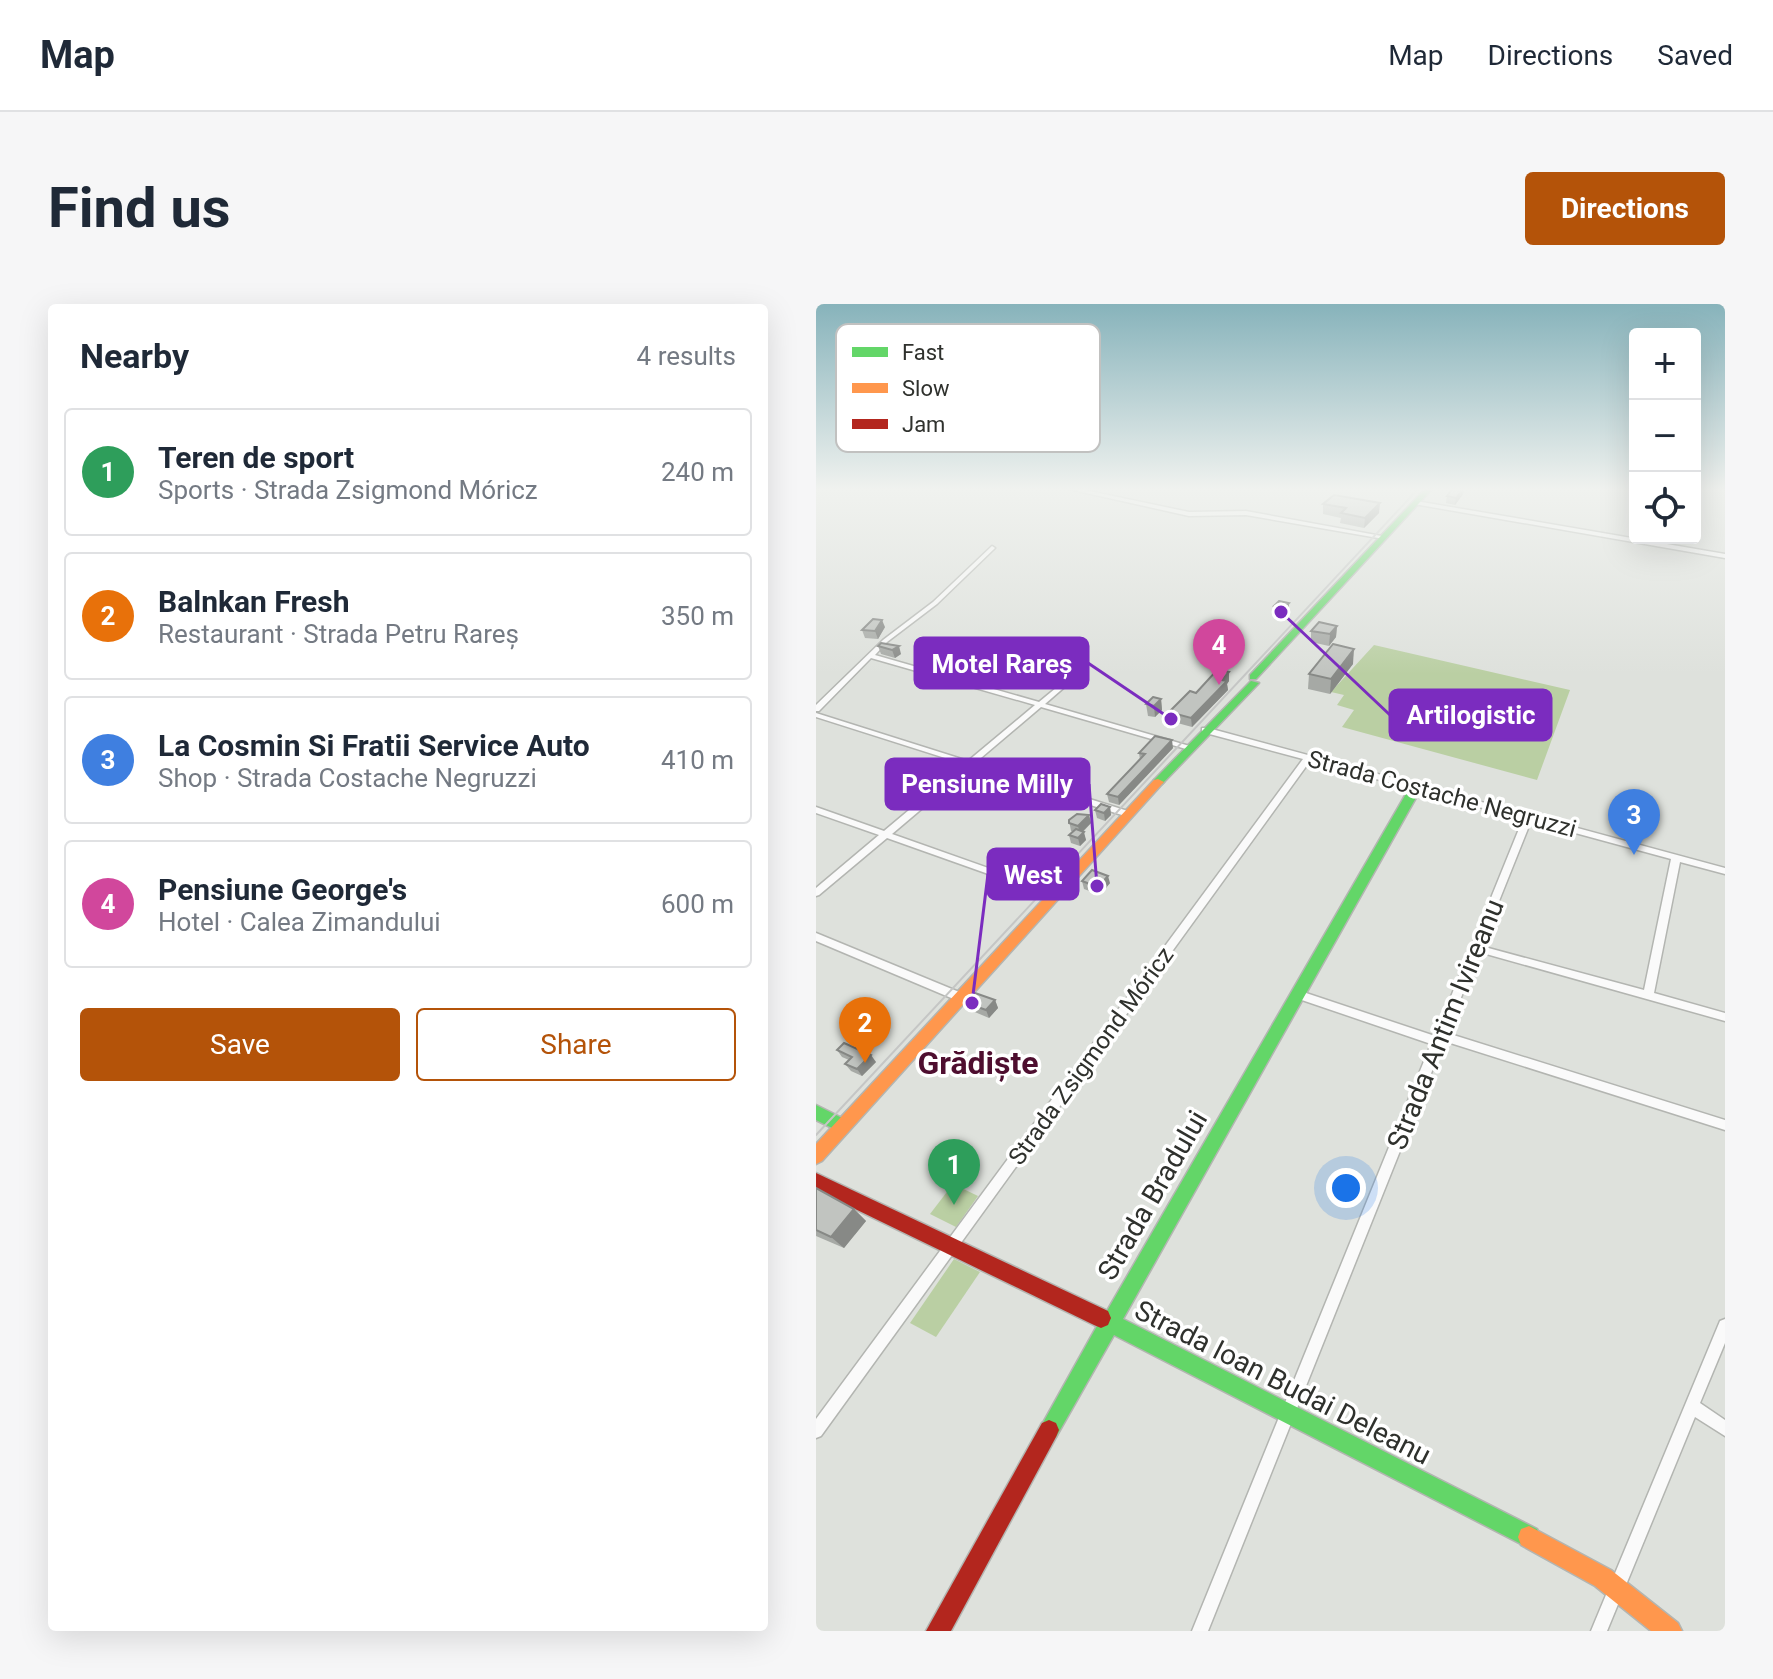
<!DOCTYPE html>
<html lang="en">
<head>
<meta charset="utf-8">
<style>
	body { margin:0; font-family:Roboto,sans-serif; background:#f6f6f7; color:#1f2937 }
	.controls { position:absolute; right:24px; top:24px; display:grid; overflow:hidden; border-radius:8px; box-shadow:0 8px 32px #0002 }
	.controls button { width:72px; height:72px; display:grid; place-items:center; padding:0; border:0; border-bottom:2px solid #e0e1e3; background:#fff; color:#1f2937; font:40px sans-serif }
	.you { position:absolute; left:530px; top:884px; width:28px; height:28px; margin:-20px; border:6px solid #fff; border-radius:50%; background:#1a73e8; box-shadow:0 0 0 12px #1a73e833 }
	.badge { display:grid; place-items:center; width:52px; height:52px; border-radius:50%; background:#b45309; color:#fff; font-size:26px; font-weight:700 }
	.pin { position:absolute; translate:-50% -66px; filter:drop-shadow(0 2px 4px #0008) }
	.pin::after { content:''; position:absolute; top:42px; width:28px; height:24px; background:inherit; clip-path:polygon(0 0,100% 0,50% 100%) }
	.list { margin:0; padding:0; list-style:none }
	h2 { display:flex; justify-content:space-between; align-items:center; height:104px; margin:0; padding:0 32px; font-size:34px }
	h2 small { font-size:26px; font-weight:400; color:#747a83 }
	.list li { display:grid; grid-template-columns:52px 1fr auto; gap:24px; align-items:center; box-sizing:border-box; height:128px; margin:0 16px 16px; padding:0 16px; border:2px solid #e0e1e3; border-radius:8px }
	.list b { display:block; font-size:30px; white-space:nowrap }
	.list p { margin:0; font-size:26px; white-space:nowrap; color:#747a83 }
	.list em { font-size:26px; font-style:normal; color:#747a83 }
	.actions { display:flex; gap:16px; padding:24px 32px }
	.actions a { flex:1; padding:18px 0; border:2px solid #b45309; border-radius:8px; text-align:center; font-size:28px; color:#b45309 }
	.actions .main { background:#b45309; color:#fff }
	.icon { flex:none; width:44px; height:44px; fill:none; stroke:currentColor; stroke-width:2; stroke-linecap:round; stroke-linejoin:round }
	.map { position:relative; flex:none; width:909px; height:1327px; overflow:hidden; border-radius:8px }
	header { display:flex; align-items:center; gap:48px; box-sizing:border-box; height:112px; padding:0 40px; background:#fff; border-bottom:2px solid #e0e1e3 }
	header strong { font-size:38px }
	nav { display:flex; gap:44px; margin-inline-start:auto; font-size:28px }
	.intro { display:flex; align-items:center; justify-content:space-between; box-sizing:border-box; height:192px; padding:0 48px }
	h1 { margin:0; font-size:56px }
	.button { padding:20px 36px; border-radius:8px; background:#b45309; color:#fff; font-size:28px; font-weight:700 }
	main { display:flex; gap:48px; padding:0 48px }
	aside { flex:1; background:#fff; border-radius:8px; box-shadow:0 8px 32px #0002 }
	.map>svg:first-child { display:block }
</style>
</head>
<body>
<header>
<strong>Map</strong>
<nav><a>Map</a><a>Directions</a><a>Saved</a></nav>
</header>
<div class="intro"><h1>Find us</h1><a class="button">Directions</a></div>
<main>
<aside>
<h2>Nearby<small>4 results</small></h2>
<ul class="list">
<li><span class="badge" style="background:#2e9e5b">1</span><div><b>Teren de sport</b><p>Sports · Strada Zsigmond Móricz</p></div><em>240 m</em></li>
<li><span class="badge" style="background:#e8710a">2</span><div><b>Balnkan Fresh</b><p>Restaurant · Strada Petru Rareș</p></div><em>350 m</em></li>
<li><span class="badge" style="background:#3f7fe0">3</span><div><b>La Cosmin Si Fratii Service Auto</b><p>Shop · Strada Costache Negruzzi</p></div><em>410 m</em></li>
<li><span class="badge" style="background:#d1479c">4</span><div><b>Pensiune George's</b><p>Hotel · Calea Zimandului</p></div><em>600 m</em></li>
</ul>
<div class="actions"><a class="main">Save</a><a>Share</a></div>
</aside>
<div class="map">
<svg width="909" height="1327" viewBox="0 0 909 1327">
	<rect width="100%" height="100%" fill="#dee1dc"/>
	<g fill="#bacfa3">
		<path d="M558,341L754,386L721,476L526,423L538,406L521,401L528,391L515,388Z"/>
		<path d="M137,880L162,892L140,923L114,910Z"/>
		<path d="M138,955L164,968L120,1033L94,1019Z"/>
	</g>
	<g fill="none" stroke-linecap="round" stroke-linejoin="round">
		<g stroke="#b3b5b1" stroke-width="3">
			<g id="street">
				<path d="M248,184H259L373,208L430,207L571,233L568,235L430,211L373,212Z"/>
				<path d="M600,197L909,250V254L598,200Z"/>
				<path d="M176,242L179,244L178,245L121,300L71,338L59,351L223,398L263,365H267V367L229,400L377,443L373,445H370L225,403L159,459L315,508V512H309L155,463L76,530L240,588L242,590L240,592H234L71,534L3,591L0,592V584L63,531L0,509V503L68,527L148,460L0,413V409L152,457L219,401L55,354L3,407H0V401L67,336L117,298Z"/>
				<path d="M386,424H392L909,564V570L864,558L838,689L909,709V717L663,648L631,729L909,816V826L628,737L392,1327H376L615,740L477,693L476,690L477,687L481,686L619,732L707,515L494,457L5,1132L0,1134V1115L487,455L386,428ZM715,517L855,555L828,686L665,642Z"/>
				<path d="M0,629L148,690L149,693L148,696H140L0,637Z"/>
				<path d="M909,1015V1039L884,1099L909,1116V1132L879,1113L791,1327H775L904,1017Z"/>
			</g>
		</g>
		<g stroke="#b3b5b1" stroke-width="3">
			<g id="fast">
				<path d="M610,184H617L440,375H434V371Z"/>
				<path d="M435,377L443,379L346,480H338V476Z"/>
				<path d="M600,479L606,483L307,1015L721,1225L724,1233L721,1241L713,1244L298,1031L240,1133L233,1136L226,1133L223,1126L281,1022L275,1014L278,1007L285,1004L291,1007L594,483Z"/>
				<path d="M0,801L32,817L34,822L32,827L26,829L0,816Z"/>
			</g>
		</g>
		<g stroke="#b3b5b1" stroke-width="3">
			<g id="slow">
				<path d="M342,475L348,478L346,480L6,857L0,860V840L338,476Z"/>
				<path d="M713,1222L795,1266L862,1319L866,1327H835L779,1282L705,1241L702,1233L705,1225Z"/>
			</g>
		</g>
		<g stroke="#b3b5b1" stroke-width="3">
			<g id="jam">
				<path d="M0,869L292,1007L295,1014L292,1021L285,1024L278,1021L0,886Z"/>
				<path d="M233,1116L240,1119L243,1126L240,1133L135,1327H110L226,1119Z"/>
			</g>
		</g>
		<use href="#street" fill="#fafafa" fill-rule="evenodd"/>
		<use href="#fast" fill="#63d668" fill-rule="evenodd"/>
		<use href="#slow" fill="#ff974d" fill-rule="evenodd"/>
		<use href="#jam" fill="#b3261e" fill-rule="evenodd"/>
		<path stroke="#c5c6c5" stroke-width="2" d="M0,831L603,184"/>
	</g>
	<g fill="#a6a9a5">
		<path d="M637,184H648L647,190L639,201L630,199L631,192Z"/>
		<path d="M507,200L563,209L548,224L524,219L525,214L507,210Z"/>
		<path d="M458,302L473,306L467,312L458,309Z"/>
		<path d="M521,322L520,333L513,342L495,338V327Z"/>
		<path d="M69,323L62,335L49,334L46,326Z"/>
		<path d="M65,339L85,350L79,354L65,350L62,342Z"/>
		<path d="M537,360L514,390L492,385L493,370Z"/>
		<path d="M413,368V377L411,380L412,386L376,423L354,417L353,408L380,389Z"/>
		<path d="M345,395L346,406L339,413L332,412L330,400Z"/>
		<path d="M357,444L303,501L293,498L291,490L324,456L323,449Z"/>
		<path d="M294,503L295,511L289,517L281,514L279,506Z"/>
		<path d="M273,511L275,519L267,528L270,536L264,542L255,539L253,531L257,528L255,527L253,516Z"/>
		<path d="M266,577L294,579L284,591L268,585Z"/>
		<path d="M179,696L182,704L173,714L154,706L151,699Z"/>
		<path d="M21,746L60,758L46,772L35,767L29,760L33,756L26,753Z"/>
		<path d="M0,884L38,905L50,917L28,944L0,932Z"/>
	</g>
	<g fill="#878986">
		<path d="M648,184L647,190L639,201L640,194Z"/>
		<path d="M564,199L563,209L548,224L549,214Z"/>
		<path d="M473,299V306L467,312L468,304Z"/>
		<path d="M66,316L69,323L62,335L59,327Z"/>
		<path d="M521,322L520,333L513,342L514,330Z"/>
		<path d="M83,342L85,350L79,354L76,346Z"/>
		<path d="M538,345L537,360L514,390L515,375Z"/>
		<path d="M413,368V377L411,380L412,386L376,423L375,414Z"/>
		<path d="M345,395L346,406L339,413L338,402Z"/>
		<path d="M356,436L357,444L303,501L302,493Z"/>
		<path d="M294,503L295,511L289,517L288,509Z"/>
		<path d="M273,511L275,519L264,530L262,522Z"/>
		<path d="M268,528L270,536L264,542L262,534Z"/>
		<path d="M292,572L294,579L284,591L282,583Z"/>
		<path d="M179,696L182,704L173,714L170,706Z"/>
		<path d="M55,751L60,758L46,772L41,765Z"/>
		<path d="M38,905L50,917L28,944L15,933Z"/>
	</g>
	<g fill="#c1c4c0" stroke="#878986" stroke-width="2">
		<path d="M637,184H648L640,194L631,192Z"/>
		<path d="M518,191L564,199L549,214L525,209L530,204L507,200Z"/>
		<path d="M463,297L473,299L468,304L458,302Z"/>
		<path d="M57,315L66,316L59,327L46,326Z"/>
		<path d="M503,318L521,322L514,330L495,327Z"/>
		<path d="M65,339L83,342L76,346L62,342Z"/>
		<path d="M517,340L538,345L515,375L493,370Z"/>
		<path d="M401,366L413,368L406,376L411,377L375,414L353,408L374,387L380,389Z"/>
		<path d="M337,393L345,395L338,402L330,400Z"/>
		<path d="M339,432L356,436L302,493L291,490L329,450L323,449Z"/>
		<path d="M285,500L294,503L288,509L279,506Z"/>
		<path d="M261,510L273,511L262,522L253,519V516Z"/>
		<path d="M260,525L268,528L262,534L253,531Z"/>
		<path d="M276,566L292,572L282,583L266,577Z"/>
		<path d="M159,689L179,696L170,706L151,699Z"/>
		<path d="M28,739L55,751L41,765L29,760L36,753L21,746Z"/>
		<path d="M0,884L38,905L15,933L0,926Z"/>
	</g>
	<linearGradient id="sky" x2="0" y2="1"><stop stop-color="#87b3bb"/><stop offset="0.5" stop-color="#f0f2ef"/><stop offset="1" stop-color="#f0f2ef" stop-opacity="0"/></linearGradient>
	<rect width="909" height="370" fill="url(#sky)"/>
	<g text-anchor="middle" stroke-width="7" stroke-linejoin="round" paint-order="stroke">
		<g font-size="24" fill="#2f312d" stroke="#fff">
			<text transform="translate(626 490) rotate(15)" y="8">Strada Costache Negruzzi</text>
			<text transform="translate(275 752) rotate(-54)" y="8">Strada Zsigmond Móricz</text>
		</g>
		<g font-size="28" fill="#2f312d" stroke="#fff">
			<text transform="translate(629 720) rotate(-68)" y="10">Strada Antim Ivireanu</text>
			<text transform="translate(336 891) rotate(-60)" y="10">Strada Bradului</text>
			<text transform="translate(467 1078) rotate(27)" y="10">Strada Ioan Budai Deleanu</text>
		</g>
		<g font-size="32" font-weight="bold" fill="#4e0e2f" stroke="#fff">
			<text x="162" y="770">Grădiște</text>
		</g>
	</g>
	<rect x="20" y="20" width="264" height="128" rx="12" fill="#fff" stroke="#c1c1c0" stroke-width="2"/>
	<rect x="36" y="43" width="36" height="10" fill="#63d668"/>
	<rect x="36" y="79" width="36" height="10" fill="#ff974d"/>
	<rect x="36" y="115" width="36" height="10" fill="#b3261e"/>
	<g font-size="22" fill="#2f312d">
		<text x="86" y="56">Fast</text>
		<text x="86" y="92">Slow</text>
		<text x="86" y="128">Jam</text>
	</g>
	<path fill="none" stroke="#7b2cbf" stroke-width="3" d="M355 415L272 359M465 308L574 411M281 582L273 480M156 699L172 570"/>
	<g fill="#7b2cbf" stroke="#fff" stroke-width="3">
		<circle cx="355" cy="415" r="8"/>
		<circle cx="465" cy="308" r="8"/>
		<circle cx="281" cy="582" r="8"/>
		<circle cx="156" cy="699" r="8"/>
	</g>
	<g fill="#7b2cbf" stroke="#7b2cbf" stroke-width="3">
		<rect x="99" y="334" width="173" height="50" rx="8"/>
		<rect x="574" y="386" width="161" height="50" rx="8"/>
		<rect x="70" y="455" width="203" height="50" rx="8"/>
		<rect x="172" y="545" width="90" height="50" rx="8"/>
	</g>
	<g font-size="26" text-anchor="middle" font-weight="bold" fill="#fff">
		<text x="186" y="369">Motel Rareș</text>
		<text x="655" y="420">Artilogistic</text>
		<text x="171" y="489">Pensiune Milly</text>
		<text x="217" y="580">West</text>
	</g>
</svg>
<div class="controls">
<button>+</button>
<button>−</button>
<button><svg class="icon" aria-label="locate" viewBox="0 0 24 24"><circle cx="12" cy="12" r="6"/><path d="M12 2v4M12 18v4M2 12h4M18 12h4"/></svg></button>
</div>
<div class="you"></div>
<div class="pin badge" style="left:138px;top:901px;background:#2e9e5b">1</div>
<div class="pin badge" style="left:49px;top:759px;background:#e8710a">2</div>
<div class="pin badge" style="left:818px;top:551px;background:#3f7fe0">3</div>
<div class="pin badge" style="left:403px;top:381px;background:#d1479c">4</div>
</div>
</main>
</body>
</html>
